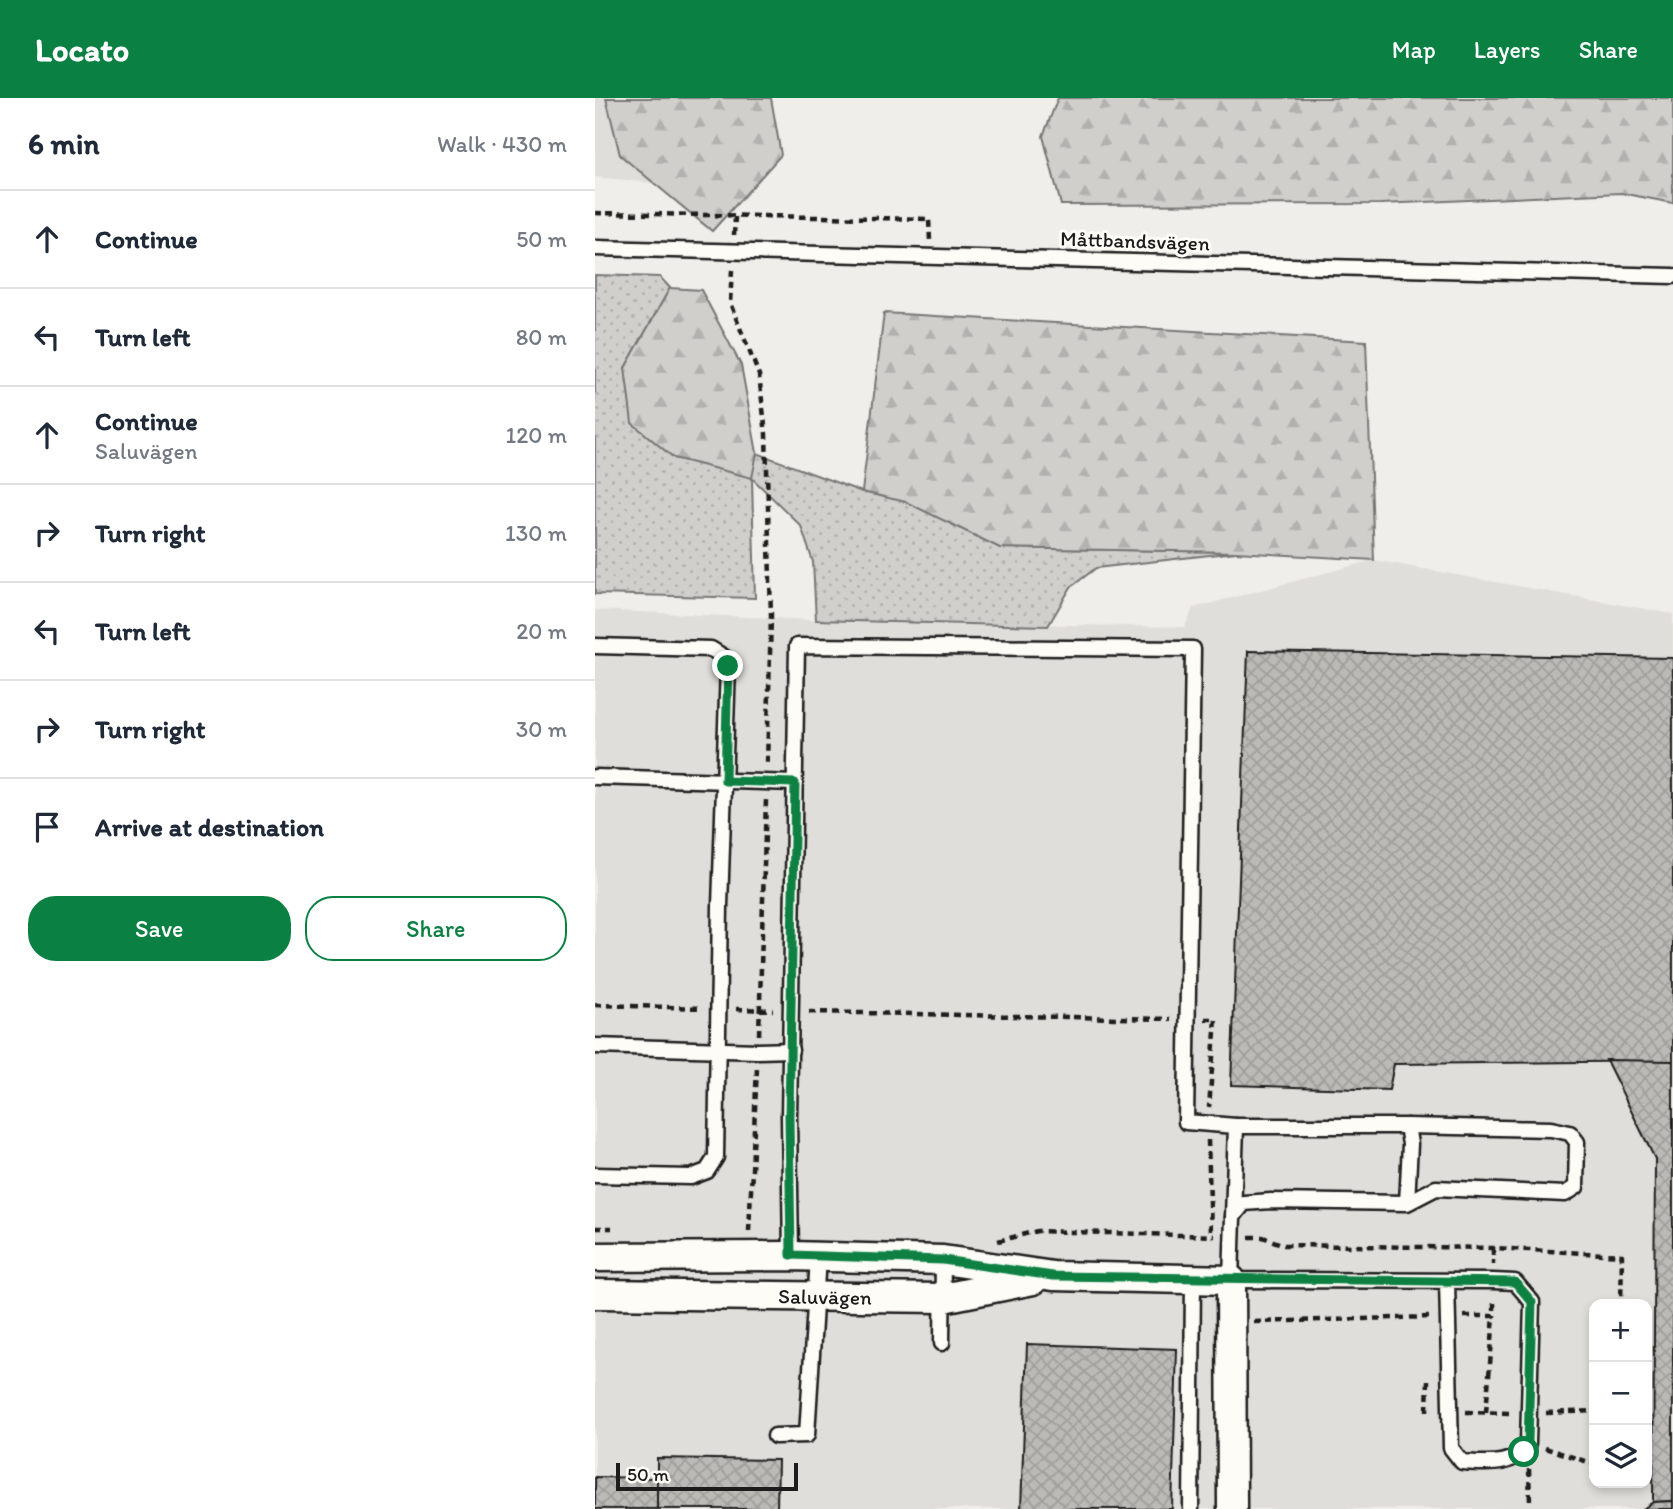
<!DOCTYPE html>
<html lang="en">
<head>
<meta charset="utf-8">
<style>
	body { margin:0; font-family:Itim,sans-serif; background:#f2f2f3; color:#1f2937 }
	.controls { position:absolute; right:21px; bottom:21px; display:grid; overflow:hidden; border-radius:14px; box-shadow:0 4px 10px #0003 }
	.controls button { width:63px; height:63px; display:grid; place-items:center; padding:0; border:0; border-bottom:2px solid #e0e1e3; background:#fff; color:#1f2937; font:35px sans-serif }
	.scale { position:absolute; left:21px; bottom:18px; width:182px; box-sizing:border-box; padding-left:7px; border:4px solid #1c1c1c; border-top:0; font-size:19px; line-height:24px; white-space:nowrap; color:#1c1c1c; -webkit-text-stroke:5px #fdfcf7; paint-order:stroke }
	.stop { position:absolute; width:21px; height:21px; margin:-16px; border:5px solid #0b8043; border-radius:50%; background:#fff }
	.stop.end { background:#0b8043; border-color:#fff; box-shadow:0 2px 7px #0008 }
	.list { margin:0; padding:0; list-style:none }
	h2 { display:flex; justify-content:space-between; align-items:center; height:91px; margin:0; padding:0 28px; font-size:30px }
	h2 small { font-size:23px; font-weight:400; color:#747a83 }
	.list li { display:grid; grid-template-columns:46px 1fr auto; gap:21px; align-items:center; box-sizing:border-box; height:98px; padding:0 28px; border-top:2px solid #e0e1e3 }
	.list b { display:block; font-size:26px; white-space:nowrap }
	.list p { margin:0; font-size:23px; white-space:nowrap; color:#747a83 }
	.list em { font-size:23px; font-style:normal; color:#747a83 }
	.actions { display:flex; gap:14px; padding:21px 28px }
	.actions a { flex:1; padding:16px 0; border:2px solid #0b8043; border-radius:28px; text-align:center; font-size:24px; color:#0b8043 }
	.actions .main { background:#0b8043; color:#fff }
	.icon { flex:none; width:38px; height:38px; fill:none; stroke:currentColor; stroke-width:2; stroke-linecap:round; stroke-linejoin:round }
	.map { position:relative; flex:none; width:1078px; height:1411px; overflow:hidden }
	header { display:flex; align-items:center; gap:42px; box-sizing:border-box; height:98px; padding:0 35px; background:#0b8043; color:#fff }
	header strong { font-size:33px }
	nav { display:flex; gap:38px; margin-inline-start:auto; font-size:24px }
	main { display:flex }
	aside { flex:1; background:#fff }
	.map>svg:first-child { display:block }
</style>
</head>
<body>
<header>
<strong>Locato</strong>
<nav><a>Map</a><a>Layers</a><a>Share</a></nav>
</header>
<main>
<aside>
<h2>6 min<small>Walk · 430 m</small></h2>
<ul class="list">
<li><svg class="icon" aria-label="ahead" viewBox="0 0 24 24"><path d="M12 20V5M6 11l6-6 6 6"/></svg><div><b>Continue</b></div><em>50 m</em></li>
<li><svg class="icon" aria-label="left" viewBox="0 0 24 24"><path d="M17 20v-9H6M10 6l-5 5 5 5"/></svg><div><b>Turn left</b></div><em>80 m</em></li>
<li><svg class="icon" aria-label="ahead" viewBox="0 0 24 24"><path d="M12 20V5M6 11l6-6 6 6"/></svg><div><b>Continue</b><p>Saluvägen</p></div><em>120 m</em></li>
<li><svg class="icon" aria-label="right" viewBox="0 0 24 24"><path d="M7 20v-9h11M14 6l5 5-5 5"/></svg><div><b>Turn right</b></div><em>130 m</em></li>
<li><svg class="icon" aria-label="left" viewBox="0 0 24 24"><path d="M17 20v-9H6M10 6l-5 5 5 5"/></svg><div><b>Turn left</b></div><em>20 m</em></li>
<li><svg class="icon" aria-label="right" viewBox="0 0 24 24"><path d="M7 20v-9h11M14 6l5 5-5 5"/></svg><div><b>Turn right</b></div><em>30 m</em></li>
<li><svg class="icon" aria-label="arrive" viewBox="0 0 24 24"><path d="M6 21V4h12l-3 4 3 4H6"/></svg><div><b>Arrive at destination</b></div></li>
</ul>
<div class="actions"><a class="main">Save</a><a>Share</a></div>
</aside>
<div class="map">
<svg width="1078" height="1411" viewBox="0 0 1078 1411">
	<defs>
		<pattern id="green-dots" width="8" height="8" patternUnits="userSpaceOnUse" patternTransform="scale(1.75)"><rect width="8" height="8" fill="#d0cfcc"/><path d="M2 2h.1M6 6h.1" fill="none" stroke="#b2b1af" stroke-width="1.8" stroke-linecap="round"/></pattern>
		<pattern id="forest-firs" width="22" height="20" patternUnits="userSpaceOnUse" patternTransform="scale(1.75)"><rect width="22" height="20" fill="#d0cfcc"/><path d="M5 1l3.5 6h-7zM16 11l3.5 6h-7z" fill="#b2b1af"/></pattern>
		<pattern id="building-cross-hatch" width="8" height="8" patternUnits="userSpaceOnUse" patternTransform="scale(1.75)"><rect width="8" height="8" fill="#bbbab6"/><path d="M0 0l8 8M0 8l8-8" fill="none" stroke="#a09f9c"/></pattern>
	</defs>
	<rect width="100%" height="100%" fill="#f0eeea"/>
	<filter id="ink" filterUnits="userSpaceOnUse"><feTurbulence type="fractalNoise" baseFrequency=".0143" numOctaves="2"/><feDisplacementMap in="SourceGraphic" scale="14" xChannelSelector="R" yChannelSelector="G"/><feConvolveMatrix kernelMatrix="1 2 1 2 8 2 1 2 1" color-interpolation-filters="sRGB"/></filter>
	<g filter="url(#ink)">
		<g fill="#e0deda" fill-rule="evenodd">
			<path d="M0,0H11L25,57L59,85L0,79Z"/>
			<path d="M779,462L1078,516V1411H0V512L221,522L590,529L598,510ZM999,1206H1052V1385H999Z"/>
		</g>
		<path fill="url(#green-dots)" stroke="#767674" stroke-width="2" d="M0,177L65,179L75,190L30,270L156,379L162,355L267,394L311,403L405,450L641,454L501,470L476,489L453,528L221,522L218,464L206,428L157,380L160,500L0,496Z"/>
		<g fill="url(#forest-firs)" stroke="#767674" stroke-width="2">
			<path d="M11,0H176L186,57L117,133L25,57Z"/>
			<path d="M463,0H1078V105L1026,95L786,106L466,107L448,38Z"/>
			<path d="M75,190L106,192L146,267L162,355L157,380L79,360L37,325L30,270Z"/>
			<path d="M289,215L771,243L779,462L641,454L405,450L311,404L267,394Z"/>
		</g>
		<g fill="url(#building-cross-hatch)" stroke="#1c1c1c" stroke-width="2">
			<path d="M653,553L1078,560V963L799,966L794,992L636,987Z"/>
			<path d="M1011,962L1078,963V1403L1058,1404L1060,1061Z"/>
			<path d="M432,1246L582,1251L577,1411H426Z"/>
			<path d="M62,1360L183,1362L182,1411H62Z"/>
			<path d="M0,1379L62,1380V1411H0Z"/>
			<path d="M1078,1403V1411H1048L1058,1404Z"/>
		</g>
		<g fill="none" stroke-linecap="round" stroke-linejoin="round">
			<g stroke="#1c1c1c" stroke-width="19">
				<g id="service">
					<path d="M0,150L1078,178"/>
					<path d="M0,548L116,551L129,559L133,568L125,808L121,1059L112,1073L96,1079L0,1077"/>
					<path d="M0,679L200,685"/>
					<path d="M0,948L163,953L196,952"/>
					<path d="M641,1028H812"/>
					<path d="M812,1105L815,1046L812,1028L956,1031L975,1035L982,1044L981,1089L970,1096L841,1090L812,1105L676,1103L649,1105L638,1119L636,1182L898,1183L920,1184L937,1204L933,1345C920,1370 890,1365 867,1364L856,1350L852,1183"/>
					<path d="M196,1158L194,1019L202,548L598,551L591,1024L641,1028L638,1119"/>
					<path d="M347,1245L348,1162"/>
					<path d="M180,1338L212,1337L223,1159"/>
					<path d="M596,1411L598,1180"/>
				</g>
			</g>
			<g stroke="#1c1c1c" stroke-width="33">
				<g id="minor">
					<path d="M0,1159L196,1158L348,1162L458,1178L636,1182L637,1411"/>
					<path d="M0,1196L348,1200L438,1182"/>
				</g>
			</g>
			<g stroke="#1c1c1c" stroke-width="4.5" stroke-dasharray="7 5" stroke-linecap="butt">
				<path d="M0,115L334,121L335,143"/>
				<path d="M139,137L140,119"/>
				<path d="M137,172L135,205L164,277L171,336L176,518L172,667"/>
				<path d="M0,907L108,910"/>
				<path d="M141,911L178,912"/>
				<path d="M214,914L576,921"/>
				<path d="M610,921H621L614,1009"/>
				<path d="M164,937L171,701"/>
				<path d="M613,1042L616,1135"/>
				<path d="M0,1130H17"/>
				<path d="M154,1133L162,970"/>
				<path d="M654,1139H668L689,1147L898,1150L1027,1157L1026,1206"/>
				<path d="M403,1143L442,1133L620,1138"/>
				<path d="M898,1150V1167"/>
				<path d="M869,1218H899V1200"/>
				<path d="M659,1224L836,1219"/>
				<path d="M833,1282L832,1313H837"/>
				<path d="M871,1314L918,1315"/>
				<path d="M891,1314L899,1218"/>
				<path d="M951,1315L999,1313"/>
				<path d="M950,1350L999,1366"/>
				<path d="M934,1371L935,1405"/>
				<path d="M1052,1372L1058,1371"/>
			</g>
			<use href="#service" stroke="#fdfcf7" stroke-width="14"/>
			<use href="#minor" stroke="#fdfcf7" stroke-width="28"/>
		</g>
	</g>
	<g fill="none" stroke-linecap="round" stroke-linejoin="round" filter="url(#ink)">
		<path stroke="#0b8043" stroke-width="9" d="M133,568L130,683L200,685L194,1019L196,1157L348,1162L458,1178L920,1184L937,1204L933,1345L929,1354"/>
	</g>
	<g text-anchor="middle" stroke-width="6" stroke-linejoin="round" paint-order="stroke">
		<g font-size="21" fill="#1c1c1c" stroke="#fdfcf7">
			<text transform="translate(540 143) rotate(2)" y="7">Måttbandsvägen</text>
			<text transform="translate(230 1199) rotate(1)" y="7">Saluvägen</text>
		</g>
	</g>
</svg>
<div class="controls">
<button>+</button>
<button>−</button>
<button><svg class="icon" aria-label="layers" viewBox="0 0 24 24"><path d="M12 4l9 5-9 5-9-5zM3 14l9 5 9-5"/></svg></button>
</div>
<div class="scale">50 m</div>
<div class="stop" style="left:929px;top:1354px"></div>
<div class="stop end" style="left:133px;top:568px"></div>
</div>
</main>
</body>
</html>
